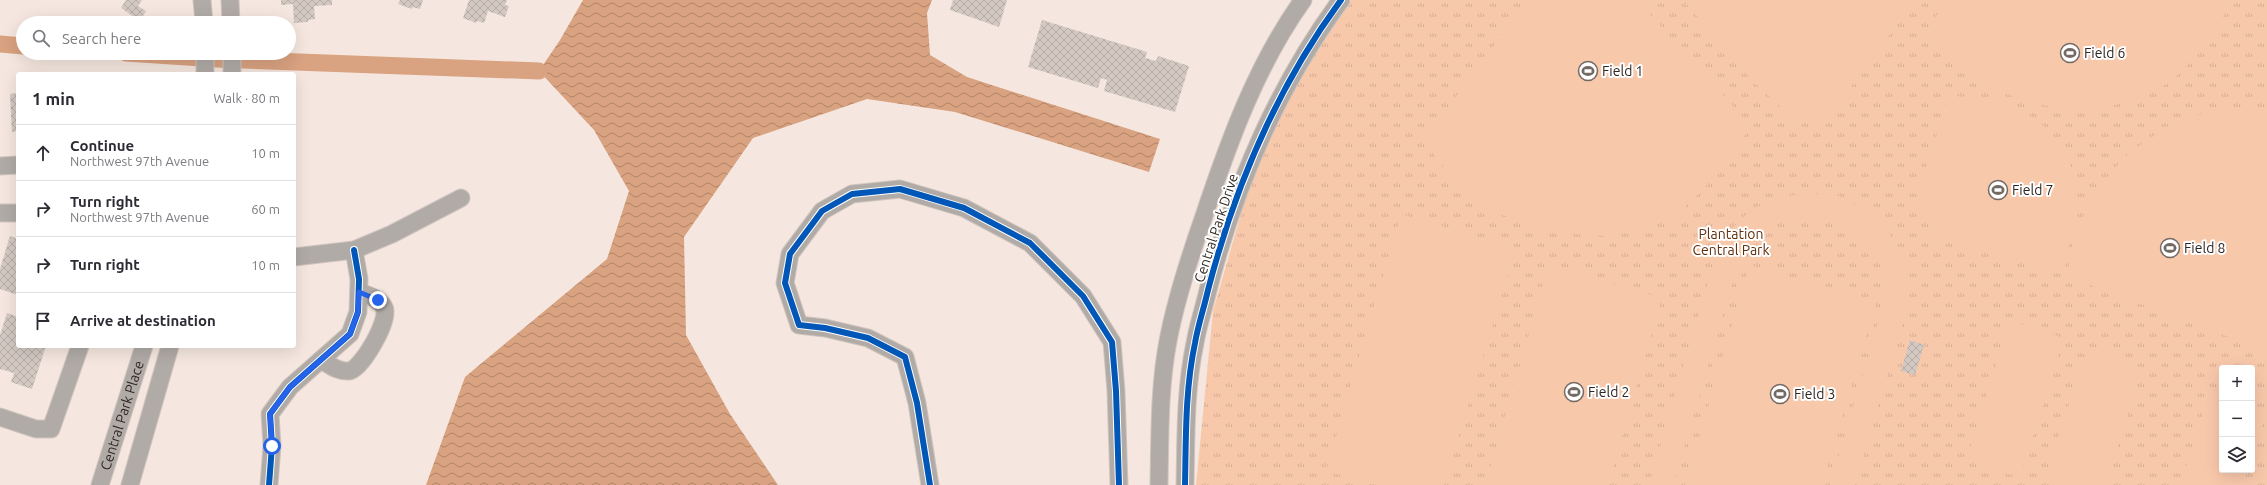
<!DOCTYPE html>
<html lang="en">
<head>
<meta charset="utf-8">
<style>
	body { margin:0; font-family:Ubuntu,sans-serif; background:#f7f7f7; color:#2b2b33 }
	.controls { position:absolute; right:12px; bottom:12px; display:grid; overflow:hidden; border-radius:4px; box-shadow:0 4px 16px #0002 }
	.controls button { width:36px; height:36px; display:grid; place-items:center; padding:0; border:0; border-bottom:1px solid #e1e1e2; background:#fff; color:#2b2b33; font:20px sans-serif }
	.stop { position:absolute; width:12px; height:12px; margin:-9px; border:3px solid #2563eb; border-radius:50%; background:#fff }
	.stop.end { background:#2563eb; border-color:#fff; box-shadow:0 1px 4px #0008 }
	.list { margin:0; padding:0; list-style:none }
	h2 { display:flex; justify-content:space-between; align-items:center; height:52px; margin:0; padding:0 16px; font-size:17px }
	h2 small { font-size:13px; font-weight:400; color:#7c7c81 }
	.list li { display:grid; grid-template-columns:26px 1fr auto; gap:12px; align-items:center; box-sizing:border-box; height:56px; padding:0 16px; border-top:1px solid #e1e1e2 }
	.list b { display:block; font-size:15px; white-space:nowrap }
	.list p { margin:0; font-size:13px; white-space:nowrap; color:#7c7c81 }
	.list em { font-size:13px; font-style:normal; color:#7c7c81 }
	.icon { flex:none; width:22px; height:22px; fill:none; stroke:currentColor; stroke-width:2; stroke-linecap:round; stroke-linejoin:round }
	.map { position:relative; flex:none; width:2267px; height:485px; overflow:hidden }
	.search { position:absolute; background:#fff; box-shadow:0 4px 16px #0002; left:16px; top:16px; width:280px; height:44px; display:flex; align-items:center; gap:10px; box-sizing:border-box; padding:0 14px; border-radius:22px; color:#7c7c81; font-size:15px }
	.panel { position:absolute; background:#fff; box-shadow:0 4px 16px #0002; left:16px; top:72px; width:280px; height:276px; border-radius:4px }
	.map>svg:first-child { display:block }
</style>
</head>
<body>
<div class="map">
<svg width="2267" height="485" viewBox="0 0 2267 485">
	<defs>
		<pattern id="park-tufts" width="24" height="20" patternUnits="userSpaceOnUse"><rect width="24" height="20" fill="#f8c8ab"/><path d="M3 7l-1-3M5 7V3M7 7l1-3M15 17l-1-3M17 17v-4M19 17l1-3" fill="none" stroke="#d5ac93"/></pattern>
		<pattern id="water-waves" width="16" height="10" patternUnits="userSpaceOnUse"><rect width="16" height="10" fill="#d9a280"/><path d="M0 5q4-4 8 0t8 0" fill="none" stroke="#b08468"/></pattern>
		<pattern id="building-cross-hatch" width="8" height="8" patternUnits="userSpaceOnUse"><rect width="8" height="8" fill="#d3c8c2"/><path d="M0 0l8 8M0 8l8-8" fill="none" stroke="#b5aca6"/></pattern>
	</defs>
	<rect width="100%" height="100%" fill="#f5e7df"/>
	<path fill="url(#park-tufts)" fill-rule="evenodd" d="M1351,0H2267V485H1196L1213,311L1256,162L1325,32ZM2222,368H2252V470H2222Z"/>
	<g fill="#f8c8ab">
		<path d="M1528,0H1637L1751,126L1722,170L1674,218L1604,236L1546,232L1495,212L1454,180L1423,141Z"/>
		<path d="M1683,0H1915L1825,122L1795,121L1752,80Z"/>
		<path d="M1948,0H2225L2230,5C2210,39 2187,75 2150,94C2121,109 2066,112 2034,103C2008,96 1980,83 1957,68C1945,60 1934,44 1923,33Z"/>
		<path d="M1949,96C1964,97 1983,96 1997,100C2050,117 2086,163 2075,220C2074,227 2073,235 2071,241C2066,252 2059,262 2053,272L1935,238L1916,200Z"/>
		<path d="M2217,109L2267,112V347L2261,349L2066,276L2081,221L2096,189L2130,152L2174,122Z"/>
		<path d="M1806,193L1839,196L1866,210L1885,227L1902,253L1909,280L1906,312L1855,485H1830L1886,295C1884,279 1881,263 1872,249C1870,245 1865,242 1861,239C1836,217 1801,211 1771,225C1755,233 1747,247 1739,261L1673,485H1649L1717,251C1744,209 1757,201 1806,193Z"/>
		<path d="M1401,214L1516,248L1444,485H1377L1326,471Z"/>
		<path d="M1549,265L1662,298L1608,485H1485Z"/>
		<path d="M1750,265L1876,302L1822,485H1685Z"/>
		<path d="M2018,323L2058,336L2062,345L2023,468L2011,475L1972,462L1969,451L2008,327Z"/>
		<path d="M2098,348L2135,361L2141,372L2106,485H2049L2046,477L2085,353Z"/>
		<path d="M2210,393L2222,397V470H2247L2242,485H2180Z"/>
		<path d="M2252,408L2266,413L2252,454Z"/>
	</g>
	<path fill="url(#water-waves)" d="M583,0H932L927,13L930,55L967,77L1160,139L1149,172L955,112L867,99L753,138L684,237L686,335L730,414L778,485H426L465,377L607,259L629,191L594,130L539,71L560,40Z"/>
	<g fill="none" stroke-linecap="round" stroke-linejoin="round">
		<g stroke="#d9a280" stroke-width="17">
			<path d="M0,44L23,46"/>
			<path d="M126,53L217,59L539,71"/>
		</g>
	</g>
	<g fill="url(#building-cross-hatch)">
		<path d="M126,0H142L138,6L146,11L140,21L121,8Z"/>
		<path d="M281,0H332V5L314,6L315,19L308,20V22L294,23L293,4L281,5Z"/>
		<path d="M400,0H423L420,9L413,7L412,9L398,4Z"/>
		<path d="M469,0H507L505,5L509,6L505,17L488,11L484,23L477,21L476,23L463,18Z"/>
		<path d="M953,0H1007L999,27L950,10Z"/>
		<path d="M1042,20L1147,52L1145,58L1156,61L1158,56L1189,66L1175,112L1104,91L1107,80L1101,78L1098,88L1028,67Z"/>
		<path d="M18,93V131L12,132L10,94Z"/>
		<path d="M10,236L18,239V295L0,289V269Z"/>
		<path d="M7,313L18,317V346H46L32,389L11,382L14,373L0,369V335Z"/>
		<path d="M1910,340L1924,345L1915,375L1901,371Z"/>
	</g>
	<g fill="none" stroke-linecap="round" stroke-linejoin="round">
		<g stroke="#d0c5be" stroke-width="19">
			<g id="minor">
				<path d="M202,0L204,23"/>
				<path d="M230,0L231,23"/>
				<path d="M205,74V53"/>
				<path d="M232,74V53"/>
				<path d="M0,166L18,165"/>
				<path d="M0,213H18"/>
				<path d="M294,257L354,250L392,234L461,198"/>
				<path d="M321,360C330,365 338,372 349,371C361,370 391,319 384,307C379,298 368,295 359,292"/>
				<path d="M0,417L36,429H51L80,346"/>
				<path id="s1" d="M100,485L144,346"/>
				<path d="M130,485L170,346"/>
				<path d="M269,485L272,446L270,414L290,387L350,334L358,312L359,279L354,250"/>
				<path d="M930,485L917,403L905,357L868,338L825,328L799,325L785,283L790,254L822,211L852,194L900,189L964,208L1030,243L1083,296L1112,342L1116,391L1119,485"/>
				<path d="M1159,485C1160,437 1159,388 1168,341C1176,298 1190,256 1204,216C1229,141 1257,64 1303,0"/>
				<path d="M1185,485C1186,438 1185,390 1195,343C1198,325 1204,308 1208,290C1235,186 1277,87 1341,0"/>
			</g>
		</g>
		<use href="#minor" stroke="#b1aba7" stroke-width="17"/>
		<g stroke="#fff" stroke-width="8">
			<g id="cycleway">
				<path d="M269,485L272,446L270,414L290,387L350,334L358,312L359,279L354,250"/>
				<path d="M930,485L917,403L905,357L868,338L825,328L799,325L785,283L790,254L822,211L852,194L900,189L964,208L1030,243L1083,296L1112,342L1116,391L1119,485"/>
				<path d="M1185,485C1186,438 1185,390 1195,343C1198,325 1204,308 1208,290C1235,186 1277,87 1341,0"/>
			</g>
		</g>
		<use href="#cycleway" stroke="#0057b8" stroke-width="6"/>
	</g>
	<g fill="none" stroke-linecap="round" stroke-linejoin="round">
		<path stroke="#2563eb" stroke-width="5" d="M272,446L270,414L290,387L350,334L358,312L359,292L378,300"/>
	</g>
	<defs>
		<g id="stadium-ring" transform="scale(1)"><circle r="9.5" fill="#fff" stroke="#746a64" stroke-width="1.5"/><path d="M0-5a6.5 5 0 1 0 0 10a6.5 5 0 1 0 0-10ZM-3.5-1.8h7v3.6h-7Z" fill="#746a64"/></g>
	</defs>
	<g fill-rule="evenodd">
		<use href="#stadium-ring" x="2070" y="53"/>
		<use href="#stadium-ring" x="1588" y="71"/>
		<use href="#stadium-ring" x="1998" y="190"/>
		<use href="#stadium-ring" x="2170" y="248"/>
		<use href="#stadium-ring" x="1574" y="392"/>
		<use href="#stadium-ring" x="1780" y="394"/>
	</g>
	<g text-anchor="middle" stroke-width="4" stroke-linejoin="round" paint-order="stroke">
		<g font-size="14" fill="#2f2621" stroke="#fff" text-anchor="start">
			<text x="2084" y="58">Field 6</text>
			<text x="1602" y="76">Field 1</text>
			<text x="2012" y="195">Field 7</text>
			<text x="2184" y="253">Field 8</text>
			<text x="1588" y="397">Field 2</text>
			<text x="1794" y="399">Field 3</text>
		</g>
		<g font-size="14" fill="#2f2621" stroke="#fff">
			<text transform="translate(1216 228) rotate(-72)" y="5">Central Park Drive</text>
			<text dy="5" stroke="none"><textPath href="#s1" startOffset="73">Central Park Place</textPath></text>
		</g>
		<g font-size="14" fill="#60300d" stroke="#fff">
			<text x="1731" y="239">Plantation<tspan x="1731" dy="16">Central Park</tspan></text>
		</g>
	</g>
</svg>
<div class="controls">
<button>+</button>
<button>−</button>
<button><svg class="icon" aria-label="layers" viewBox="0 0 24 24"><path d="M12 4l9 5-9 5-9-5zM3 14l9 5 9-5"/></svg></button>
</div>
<div class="stop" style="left:272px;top:446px"></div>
<div class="stop end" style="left:378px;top:300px"></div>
<div class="search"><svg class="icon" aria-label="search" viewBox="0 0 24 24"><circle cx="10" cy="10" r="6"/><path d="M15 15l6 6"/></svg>Search here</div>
<section class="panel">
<h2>1 min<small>Walk · 80 m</small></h2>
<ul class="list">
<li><svg class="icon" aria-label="ahead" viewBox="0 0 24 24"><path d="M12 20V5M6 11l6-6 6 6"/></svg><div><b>Continue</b><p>Northwest 97th Avenue</p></div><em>10 m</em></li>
<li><svg class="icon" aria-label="right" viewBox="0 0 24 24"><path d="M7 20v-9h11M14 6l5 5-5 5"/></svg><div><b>Turn right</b><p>Northwest 97th Avenue</p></div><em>60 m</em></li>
<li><svg class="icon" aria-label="right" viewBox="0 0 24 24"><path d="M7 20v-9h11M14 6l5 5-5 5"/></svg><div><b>Turn right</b></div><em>10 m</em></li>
<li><svg class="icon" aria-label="arrive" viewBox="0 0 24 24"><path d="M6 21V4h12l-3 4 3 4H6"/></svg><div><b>Arrive at destination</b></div></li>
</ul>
</section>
</div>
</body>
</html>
